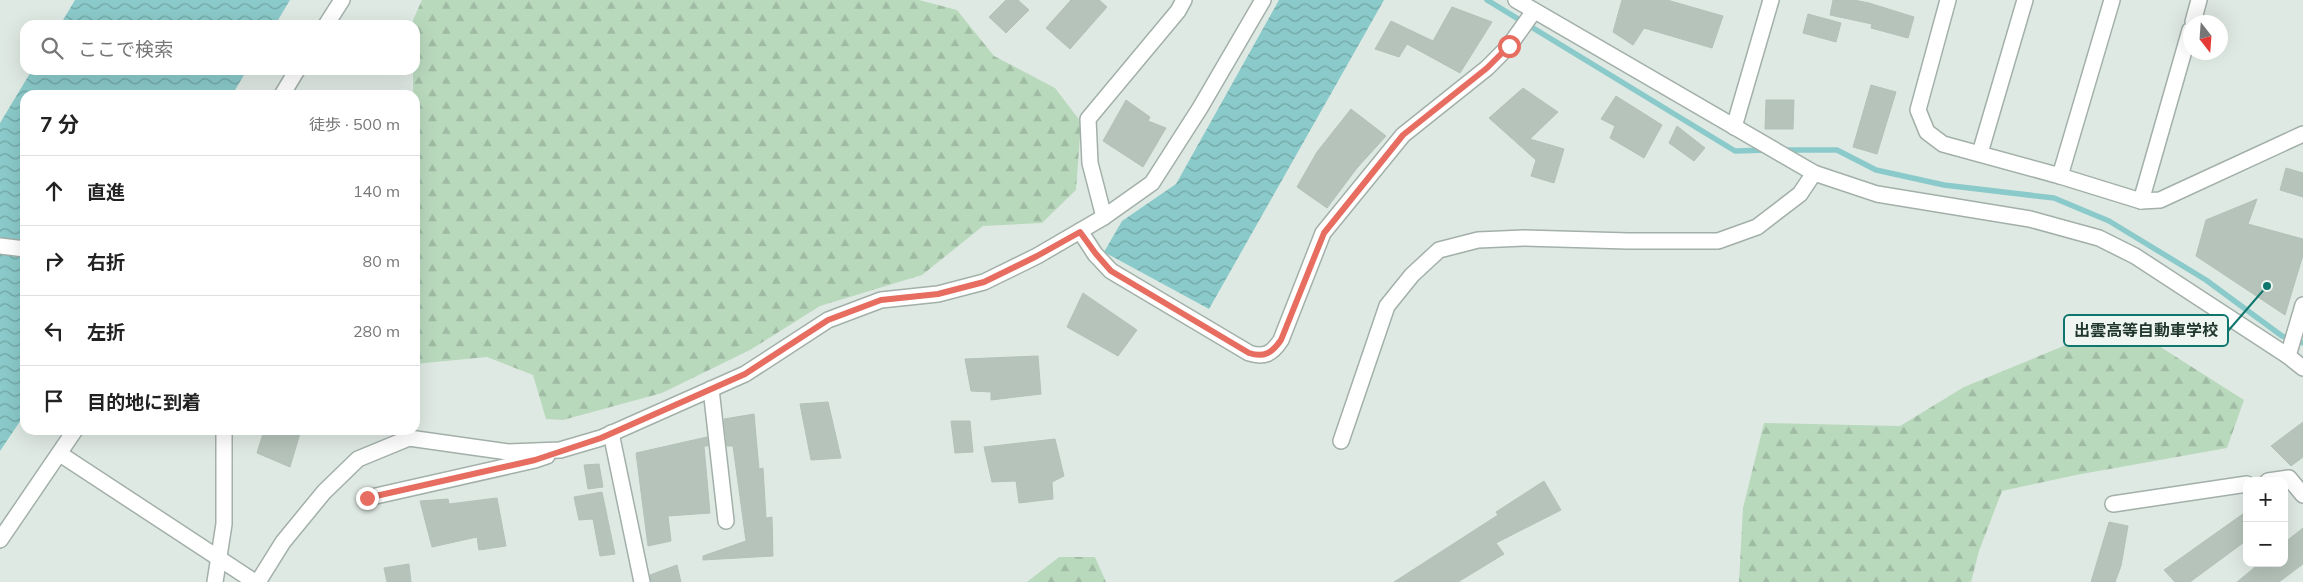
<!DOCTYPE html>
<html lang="ja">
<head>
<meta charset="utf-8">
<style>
	body { margin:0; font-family:Mulish,"Noto Sans JP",sans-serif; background:#f2f2f2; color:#222 }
	.controls { position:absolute; right:15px; bottom:15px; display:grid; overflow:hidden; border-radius:10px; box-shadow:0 5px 20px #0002 }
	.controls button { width:45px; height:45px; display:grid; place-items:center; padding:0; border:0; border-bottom:1px solid #e0e0e0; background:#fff; color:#222; font:25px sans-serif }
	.compass { position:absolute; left:2183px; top:15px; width:45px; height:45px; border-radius:50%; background:#fff; box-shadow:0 5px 20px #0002; rotate:163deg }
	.stop { position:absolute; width:15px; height:15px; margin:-11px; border:4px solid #e66d60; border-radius:50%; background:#fff }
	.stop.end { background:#e66d60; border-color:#fff; box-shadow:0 1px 5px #0008 }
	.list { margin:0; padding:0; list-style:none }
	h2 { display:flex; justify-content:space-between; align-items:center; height:65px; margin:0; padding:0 20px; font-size:21px }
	h2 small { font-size:16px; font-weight:400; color:#767676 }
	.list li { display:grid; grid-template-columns:32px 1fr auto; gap:15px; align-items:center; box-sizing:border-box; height:70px; padding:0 20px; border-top:1px solid #e0e0e0 }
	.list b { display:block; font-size:19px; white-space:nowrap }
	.list em { font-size:16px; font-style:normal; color:#767676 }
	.icon { flex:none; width:28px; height:28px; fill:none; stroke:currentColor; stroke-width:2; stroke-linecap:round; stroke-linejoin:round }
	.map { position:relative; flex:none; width:2303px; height:582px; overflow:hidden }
	.search { position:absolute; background:#fff; box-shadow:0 5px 20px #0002; left:20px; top:20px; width:400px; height:55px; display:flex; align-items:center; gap:12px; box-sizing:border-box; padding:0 18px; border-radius:15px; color:#767676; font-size:19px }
	.panel { position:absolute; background:#fff; box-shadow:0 5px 20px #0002; left:20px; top:90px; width:400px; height:345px; border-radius:15px }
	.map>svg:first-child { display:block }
</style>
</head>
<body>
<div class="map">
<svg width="2303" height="582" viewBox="0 0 2303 582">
	<defs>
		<pattern id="forest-firs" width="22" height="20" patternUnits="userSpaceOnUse" patternTransform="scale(1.25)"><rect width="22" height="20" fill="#b9d9bd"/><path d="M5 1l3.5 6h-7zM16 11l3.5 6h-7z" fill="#9fbba3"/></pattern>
		<pattern id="water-waves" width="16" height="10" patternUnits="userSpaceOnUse" patternTransform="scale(1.25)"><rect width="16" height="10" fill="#8bcaca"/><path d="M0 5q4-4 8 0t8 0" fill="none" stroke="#71a5a4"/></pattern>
	</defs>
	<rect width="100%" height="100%" fill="#dfe9e3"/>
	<g fill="url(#forest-firs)">
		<path d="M422,0H919L957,10L994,56L1055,88L1081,122L1076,190L1042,223L983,226L922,275L820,306L750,350L662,393L563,420L546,419L533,375L487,357L415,364L413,70H415V25H413V20Z"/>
		<path d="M2095,333L2151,341L2244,400L2227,448L2076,475L2002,491L1979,551L1971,582H1739L1743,508L1764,423L1900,426L1964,387Z"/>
		<path d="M1059,557H1095L1106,582H1027Z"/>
	</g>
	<g fill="url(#water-waves)">
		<path d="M75,0H290L275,25H60Z"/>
		<path d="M1279,0H1384L1209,309L1104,252L1122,221L1176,184Z"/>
		<path d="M32,70H247L232,95H25V414L0,451V123Z"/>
	</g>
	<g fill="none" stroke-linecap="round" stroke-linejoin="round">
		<g stroke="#8bcaca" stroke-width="5.5">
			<path d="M1487,0L1735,151L1767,150"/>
			<path d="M1781,150H1837L1876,170L1944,185L2054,198L2109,221L2206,280L2282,336L2303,343"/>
		</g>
	</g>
	<g fill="#b5c3bb" stroke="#b2c2b9">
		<path d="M1006,0H1018L1029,10L1006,33L989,17Z"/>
		<path d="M1071,0H1099L1107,7L1070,49L1046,28Z"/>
		<path d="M1622,0H1667L1723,16L1712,48L1644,28L1633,45L1613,32Z"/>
		<path d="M1833,0H1854L1869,3L1914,17L1908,38L1871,28L1872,24L1830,15Z"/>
		<path d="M1452,7L1492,22L1460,73L1407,44L1399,57L1375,49L1391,21L1433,41Z"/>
		<path d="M1808,14L1841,23L1836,42L1803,33Z"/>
		<path d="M1871,85L1896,92L1877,154L1853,147Z"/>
		<path d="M1523,88L1558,112L1530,139L1564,149L1554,183L1531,176L1536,160L1489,118Z"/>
		<path d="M1616,96L1662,125L1644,158L1610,138L1615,126L1601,119Z"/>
		<path d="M1126,100L1150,117L1148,121L1166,128L1143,167L1103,141Z"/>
		<path d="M1766,100H1794L1793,129H1765Z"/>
		<path d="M1351,109L1386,136L1357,168L1327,208L1297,187L1317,152Z"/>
		<path d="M1677,126L1705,148L1694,161L1669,143Z"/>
		<path d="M2286,168L2303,173V197L2280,190Z"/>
		<path d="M2257,199L2248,224L2303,239V255L2285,315L2196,256L2206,220Z"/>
		<path d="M1083,293L1137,330L1118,356L1067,327Z"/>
		<path d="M1038,356L1041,394L991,400V392L971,391L965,359Z"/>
		<path d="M828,402L841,458L811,460L800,404Z"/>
		<path d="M754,414L759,469L763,468L766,518L772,517L773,556L703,560V556L746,541L733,446H727L724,419Z"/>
		<path d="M951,421H970L973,452L955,453Z"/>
		<path d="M2303,422V457L2291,466L2271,446Z"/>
		<path d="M264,430H301L290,467L257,453Z"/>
		<path d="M707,437L708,446H704L710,513L668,516L671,541L648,546L636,453Z"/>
		<path d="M1055,439L1064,476L1052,482L1053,499L1019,503L1016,481L992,482L984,447Z"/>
		<path d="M599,464L603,487L588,489L584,465Z"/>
		<path d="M1544,481L1561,510L1496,543L1504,554L1458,582H1394L1498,515L1496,512Z"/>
		<path d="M602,492L615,554L600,556L593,519L579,520L574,497Z"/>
		<path d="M497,498L506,546L479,550L477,537L432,547L420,501L448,499L449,504Z"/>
		<path d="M2247,511V540L2190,582H2175L2164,570Z"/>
		<path d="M2109,522L2128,526L2121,566L2115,582H2091Z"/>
		<path d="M2303,528V564L2279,582H2237L2260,563H2284V543Z"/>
		<path d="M409,564L411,582H387L384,568Z"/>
		<path d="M677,565L681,582H651L650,575Z"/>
	</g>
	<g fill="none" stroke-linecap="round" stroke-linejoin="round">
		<g stroke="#a2b0a9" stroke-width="18">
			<g id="minor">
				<path d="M1516,0L1814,173L1877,194L2030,219L2099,238L2135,256L2288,356L2303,368"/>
				<path d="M1948,0L1918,110L1927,132L1943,144L2060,176L2141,201L2160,200L2303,134"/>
				<path d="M2193,22L2199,0"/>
				<path d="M326,25L342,0"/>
				<path d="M282,95L297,70"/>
				<path d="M1734,127L1771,0"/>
				<path d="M1980,153L2025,0"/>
				<path d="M2060,176L2112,0"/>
				<path d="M2141,201L2190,30"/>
				<path d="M1104,217L1090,163L1088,119L1178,11L1184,0"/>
				<path d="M1080,231L1095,254L1111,271L1249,353C1264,358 1272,354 1281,340L1323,233L1403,135L1487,68L1509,46L1534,11"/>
				<path d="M0,246L25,249"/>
				<path d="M2288,356L2303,305"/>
				<path d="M711,389L726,521"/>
				<path d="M611,433L642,582"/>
				<path d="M1341,441L1387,306L1412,275L1439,250L1478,240L1524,238L1628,241H1718L1757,227L1800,194L1814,173"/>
				<path d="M60,454L255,582"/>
				<path d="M2268,481L2289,478L2303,495"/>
				<path d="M367,498L535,460L547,456"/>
				<path d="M2113,504L2247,484"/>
				<path d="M0,540L75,430"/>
				<path d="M215,582L224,524V430"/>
				<path d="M258,582L283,542L324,492L358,459L409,438L508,452L560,450L601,438L745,374L828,320L881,300L938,294L984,282L1037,256L1104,217L1152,183L1200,108L1263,0"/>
			</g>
		</g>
		<use href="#minor" stroke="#fff" stroke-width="15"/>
	</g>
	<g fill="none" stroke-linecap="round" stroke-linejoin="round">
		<path stroke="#e66d60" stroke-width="6" d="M367,498L535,460L601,438L745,374L828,320L881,300L938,294L984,282L1037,256L1080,232L1096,254L1111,271L1249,353C1264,358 1272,353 1281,340L1324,233L1403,135L1487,68L1509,46"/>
	</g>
	<path fill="none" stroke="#0f766e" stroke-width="2" d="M2267 286L2228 331"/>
	<circle fill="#0f766e" stroke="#eff6f1" stroke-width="2" cx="2267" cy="286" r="5"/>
	<rect fill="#eff6f1" stroke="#0f766e" stroke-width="2" x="2064" y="315" width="164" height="31" rx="5"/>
	<g font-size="16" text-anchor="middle" font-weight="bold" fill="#21372e">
		<text x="2146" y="336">出雲高等自動車学校</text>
	</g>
</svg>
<div class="controls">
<button>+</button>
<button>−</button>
</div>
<svg class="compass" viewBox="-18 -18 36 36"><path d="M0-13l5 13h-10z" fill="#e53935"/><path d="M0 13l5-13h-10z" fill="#767676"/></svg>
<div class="stop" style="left:1509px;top:46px"></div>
<div class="stop end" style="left:367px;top:498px"></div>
<div class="search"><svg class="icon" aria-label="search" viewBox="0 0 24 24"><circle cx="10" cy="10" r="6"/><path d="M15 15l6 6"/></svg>ここで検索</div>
<section class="panel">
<h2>7 分<small>徒歩 · 500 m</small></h2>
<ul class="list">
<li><svg class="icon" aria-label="ahead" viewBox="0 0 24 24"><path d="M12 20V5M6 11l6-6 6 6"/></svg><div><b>直進</b></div><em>140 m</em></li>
<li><svg class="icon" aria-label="right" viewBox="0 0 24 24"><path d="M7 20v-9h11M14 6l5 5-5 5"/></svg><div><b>右折</b></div><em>80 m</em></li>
<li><svg class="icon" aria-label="left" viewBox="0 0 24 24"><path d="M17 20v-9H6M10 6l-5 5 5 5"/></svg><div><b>左折</b></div><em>280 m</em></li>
<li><svg class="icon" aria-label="arrive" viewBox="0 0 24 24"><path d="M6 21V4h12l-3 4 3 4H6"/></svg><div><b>目的地に到着</b></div></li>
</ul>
</section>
</div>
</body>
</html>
